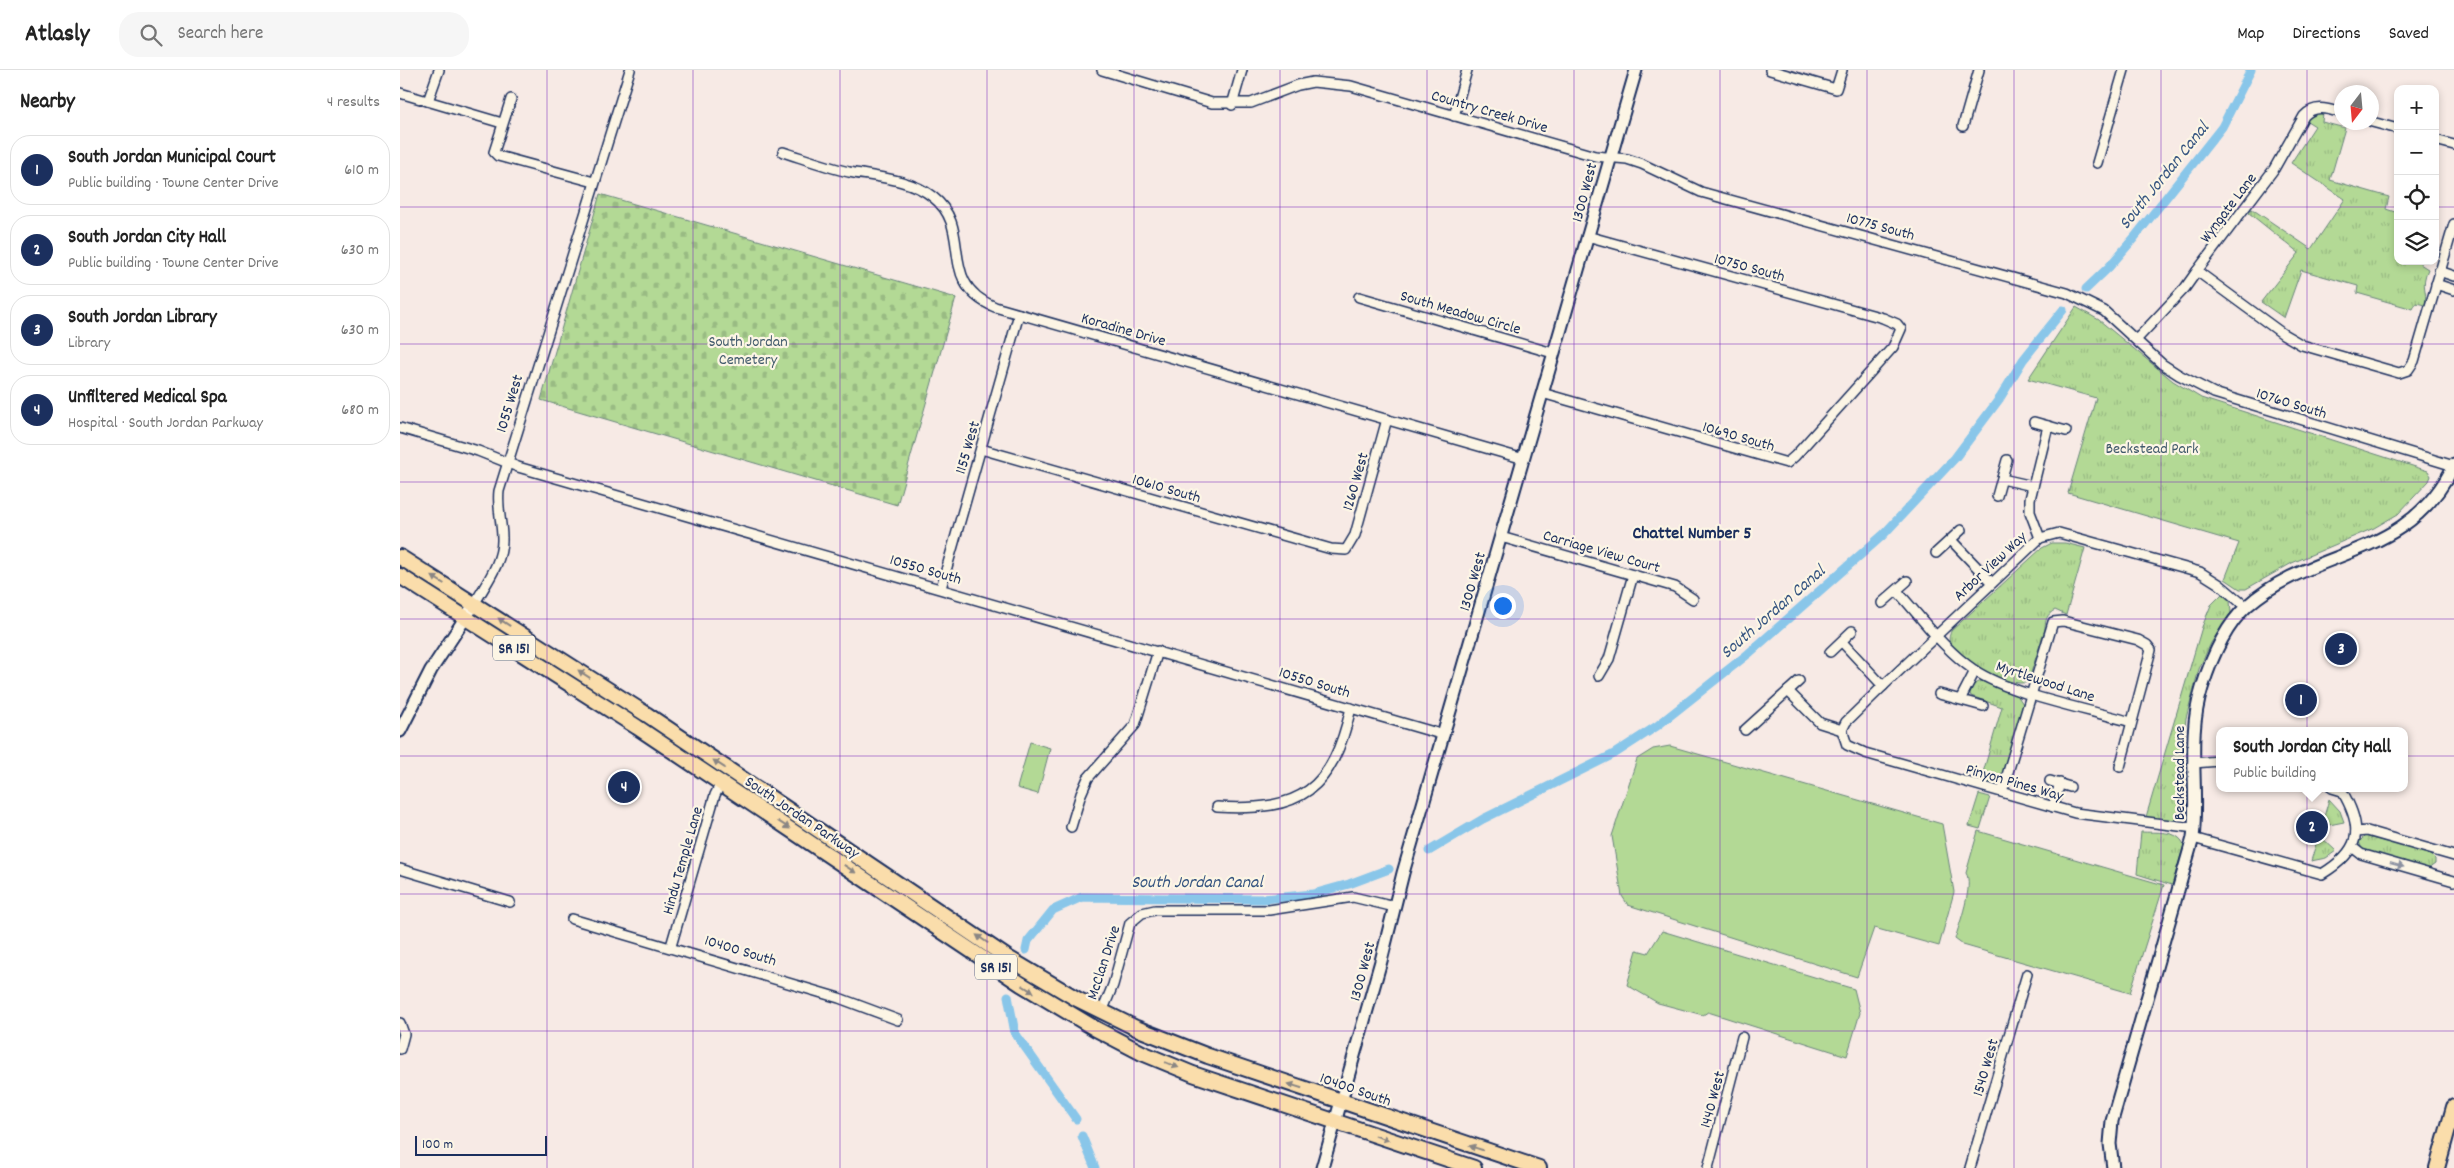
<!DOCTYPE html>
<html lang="en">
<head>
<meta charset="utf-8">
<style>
	body { margin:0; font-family:Dekko,sans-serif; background:#f6f6f6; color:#222 }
	.controls { position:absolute; right:15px; top:15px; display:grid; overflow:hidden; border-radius:10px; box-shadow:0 2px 8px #0003 }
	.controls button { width:45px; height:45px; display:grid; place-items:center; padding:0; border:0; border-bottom:1px solid #e0e0e0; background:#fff; color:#222; font:25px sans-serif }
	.compass { position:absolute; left:1934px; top:15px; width:45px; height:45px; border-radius:50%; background:#fff; box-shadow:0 2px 8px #0003; rotate:196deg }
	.scale { position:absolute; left:15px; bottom:12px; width:132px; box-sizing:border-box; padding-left:5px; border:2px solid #1b2f5e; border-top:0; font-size:14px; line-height:18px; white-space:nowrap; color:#1b2f5e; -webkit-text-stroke:4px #fcf5e5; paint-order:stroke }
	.you { position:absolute; left:1102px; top:535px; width:18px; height:18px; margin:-12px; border:4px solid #fff; border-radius:50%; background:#1a73e8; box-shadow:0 0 0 8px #1a73e833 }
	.badge { display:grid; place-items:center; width:32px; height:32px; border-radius:50%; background:#1b2f5e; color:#fff; font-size:16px; font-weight:700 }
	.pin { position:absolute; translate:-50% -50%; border:2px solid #fff; box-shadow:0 1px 5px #0006 }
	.popup { position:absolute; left:1816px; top:657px; width:192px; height:65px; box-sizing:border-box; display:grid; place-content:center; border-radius:10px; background:#fff; filter:drop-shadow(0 1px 4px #0005); font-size:16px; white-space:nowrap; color:#767676 }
	.popup b { font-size:19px; color:#222 }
	.popup::after { content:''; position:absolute; left:50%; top:100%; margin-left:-10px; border:10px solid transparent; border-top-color:#fff }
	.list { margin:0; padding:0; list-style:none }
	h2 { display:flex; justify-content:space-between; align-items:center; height:65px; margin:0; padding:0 20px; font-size:21px }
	h2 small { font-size:16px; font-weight:400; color:#767676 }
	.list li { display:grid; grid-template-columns:32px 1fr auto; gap:15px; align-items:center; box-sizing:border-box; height:70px; margin:0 10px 10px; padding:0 10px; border:1px solid #e0e0e0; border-radius:20px }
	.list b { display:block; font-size:19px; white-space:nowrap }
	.list p { margin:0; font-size:16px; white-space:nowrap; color:#767676 }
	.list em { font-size:16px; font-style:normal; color:#767676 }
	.icon { flex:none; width:28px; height:28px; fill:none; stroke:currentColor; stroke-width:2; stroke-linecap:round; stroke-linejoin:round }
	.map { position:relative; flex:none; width:2054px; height:1098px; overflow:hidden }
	header { display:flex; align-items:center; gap:30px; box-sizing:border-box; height:70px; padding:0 25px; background:#fff; border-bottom:1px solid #e0e0e0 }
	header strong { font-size:24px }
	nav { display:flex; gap:28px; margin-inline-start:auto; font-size:18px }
	.search { width:350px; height:45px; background:#f6f6f6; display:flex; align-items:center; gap:12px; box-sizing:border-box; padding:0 18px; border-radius:20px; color:#767676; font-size:19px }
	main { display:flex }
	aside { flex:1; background:#fff }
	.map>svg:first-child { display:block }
</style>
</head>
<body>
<header>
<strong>Atlasly</strong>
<div class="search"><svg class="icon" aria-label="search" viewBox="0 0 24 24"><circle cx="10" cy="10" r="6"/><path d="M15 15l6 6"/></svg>Search here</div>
<nav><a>Map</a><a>Directions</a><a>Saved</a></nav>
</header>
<main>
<aside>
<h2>Nearby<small>4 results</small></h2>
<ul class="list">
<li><span class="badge">1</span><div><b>South Jordan Municipal Court</b><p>Public building · Towne Center Drive</p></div><em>610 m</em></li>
<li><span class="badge">2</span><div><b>South Jordan City Hall</b><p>Public building · Towne Center Drive</p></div><em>630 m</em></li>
<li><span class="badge">3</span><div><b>South Jordan Library</b><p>Library</p></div><em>630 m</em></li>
<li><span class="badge">4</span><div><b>Unfiltered Medical Spa</b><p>Hospital · South Jordan Parkway</p></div><em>680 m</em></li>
</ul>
</aside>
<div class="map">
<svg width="2054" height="1098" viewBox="0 0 2054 1098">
	<defs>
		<pattern id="cemetery-stones" width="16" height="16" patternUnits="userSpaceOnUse" patternTransform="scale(1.25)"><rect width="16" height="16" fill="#b3d995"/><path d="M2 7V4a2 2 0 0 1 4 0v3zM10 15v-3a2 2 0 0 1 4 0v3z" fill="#99bb83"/></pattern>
		<pattern id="park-tufts" width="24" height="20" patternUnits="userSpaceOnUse" patternTransform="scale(1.25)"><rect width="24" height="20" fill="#b3d995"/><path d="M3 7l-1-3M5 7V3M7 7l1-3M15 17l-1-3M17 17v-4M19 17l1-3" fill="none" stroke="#99bb83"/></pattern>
	</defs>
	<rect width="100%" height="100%" fill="#f7eae5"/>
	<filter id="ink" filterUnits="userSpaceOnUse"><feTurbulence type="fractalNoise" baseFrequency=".02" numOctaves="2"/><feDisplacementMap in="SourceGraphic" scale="10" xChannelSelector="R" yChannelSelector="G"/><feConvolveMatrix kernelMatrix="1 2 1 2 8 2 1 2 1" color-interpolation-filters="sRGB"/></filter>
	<g filter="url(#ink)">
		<g fill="#b3d995" stroke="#67847a">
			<path d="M630,672L650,678L638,724L617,718Z"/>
			<path d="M1270,676L1542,754L1554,822L1539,876L1474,858L1457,907L1228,835L1222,826L1212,766L1237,689L1253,679Z"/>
			<path d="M1578,761L1764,815L1730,923L1563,875L1555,869C1559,855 1574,815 1566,803Z"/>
			<path d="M1262,861L1454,919L1460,943L1447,986L1308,942L1303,945L1258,933L1227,915L1237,880L1248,883Z"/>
		</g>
		<path fill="url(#cemetery-stones)" stroke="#67847a" d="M200,124L556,228L497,435L141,330Z"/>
		<g fill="url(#park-tufts)" stroke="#67847a">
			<path d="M1920,43H1923L1922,52L1945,58L1930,110L1989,127L1986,139L1998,143V191H2021L2020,194L2028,199C2020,217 2028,220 2025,235L2016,233L2013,239L1957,223L1958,216L1901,200L1884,248L1861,232L1899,183L1849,143L1852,139L1911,179L1945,129L1891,93L1915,56L1907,51L1909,47Z"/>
			<path d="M1676,237L1699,250L1773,311L1801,328L2028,401L2031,406L2029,411L1998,444L1974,458L1892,493L1846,519H1840L1825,509L1839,473L1668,423L1696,328L1628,309Z"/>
			<path d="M1652,473H1665L1685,478L1666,545L1655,540C1647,544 1645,550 1645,559L1628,612C1610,619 1558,590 1550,572C1548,568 1550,565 1551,561L1642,478Z"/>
			<path d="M1822,524L1830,531L1831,543L1811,573L1799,599L1786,648L1783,673L1786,742C1778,755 1759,748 1746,747L1802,557L1811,535Z"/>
			<path d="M1581,611L1617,625L1623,634L1603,707L1596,715L1580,713L1602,637L1571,626L1569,621L1575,614Z"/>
			<path d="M1579,724L1590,727L1580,759L1569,756Z"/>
			<path d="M1929,729L1940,741L1944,752L1924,756L1922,754Z"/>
			<path d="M1741,762C1755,763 1778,759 1784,775L1772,815L1737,804Z"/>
			<path d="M1965,766L2030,784L2035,789V794L2028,799L1963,781L1959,772Z"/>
			<path d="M1918,767H1921L1936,781L1926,788L1911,791Z"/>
		</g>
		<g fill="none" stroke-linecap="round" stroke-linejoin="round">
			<g stroke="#89c6e9" stroke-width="9">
				<path d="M1686,219L1709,197L1734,168L1822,57L1851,0"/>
				<path d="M1029,781L1083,749L1214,684L1257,656L1348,584L1483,465L1555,388L1600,328L1623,290L1663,240"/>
				<path d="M626,880L628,871L653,840L682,827L863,829L913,824L949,814L989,799"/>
				<path d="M608,926L615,963L676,1049"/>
				<path d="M682,1066L695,1098"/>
			</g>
			<g stroke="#1b2f5e" stroke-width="12">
				<g id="street">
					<path d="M702,0L812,33H851L898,15L913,12L951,16L1195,86L1227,89L1242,94L1301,122L1667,223L1704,241L1762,294L1779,305L1814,323L2054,396"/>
					<path d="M1370,0L1436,19L1442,0"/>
					<path d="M0,23L102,53"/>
					<path d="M111,29L94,82L98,86L194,112"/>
					<path d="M28,31L39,0"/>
					<path d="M832,35L842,0"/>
					<path d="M1054,46L1067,0"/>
					<path d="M1972,52L1998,59"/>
					<path d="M1563,56L1579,0"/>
					<path d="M2035,70L2054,75"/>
					<path d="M383,82C405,89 427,97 449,102C476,107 511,109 533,127C575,160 535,212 595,237L1124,389"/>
					<path d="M1697,93L1724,0"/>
					<path d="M1797,201L1883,264L1902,275L1999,303L2008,300L2014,291L2054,154"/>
					<path d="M2039,201L2054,206"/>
					<path d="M2036,214L2054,220"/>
					<path d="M959,227L1153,283"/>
					<path d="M1737,269L1785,218L1797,201L1874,99L1904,46C1915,34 1928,39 1942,43"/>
					<path d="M1142,323L1387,393L1395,386L1493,277L1501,259L1497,254L1483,248L1187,166"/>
					<path d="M1634,352L1666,361"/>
					<path d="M0,358L78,381L118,397L1044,665"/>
					<path d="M581,379L931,479L946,480L955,465L987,349"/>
					<path d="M1602,409L1633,416"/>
					<path d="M1597,426L1607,390"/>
					<path d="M1101,467L1275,517L1293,529"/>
					<path d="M1640,468L1630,442V429L1648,356"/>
					<path d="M1551,470L1592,513"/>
					<path d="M1536,483L1561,460"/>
					<path d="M541,518L619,244"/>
					<path d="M1497,521C1521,547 1544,580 1574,600C1611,625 1687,639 1731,652"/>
					<path d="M75,533C86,513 103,492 102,468C102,452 97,438 99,421L230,0"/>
					<path d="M1482,533L1507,511"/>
					<path d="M1442,572L1483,616"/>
					<path d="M1430,582L1452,561"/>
					<path d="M1199,606L1209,589L1233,505"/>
					<path d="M1388,621L1399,611"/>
					<path d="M1539,624L1583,636"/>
					<path d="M1561,628L1575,601"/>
					<path d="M1345,660L1388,621L1420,653L1442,660"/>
					<path d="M1442,660L1446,652L1483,616L1640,468L1659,463L1800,502L1819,514L1846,537"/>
					<path d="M1442,660L1447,675L1465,683L1675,743L1795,758"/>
					<path d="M1793,693L1820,691"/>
					<path d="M1650,711L1670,717"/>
					<path d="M1602,722L1653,552L1663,551L1738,570L1747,575L1751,580L1720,697"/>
					<path d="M817,737C902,742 932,720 951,638"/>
					<path d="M1653,737L1660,713"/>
					<path d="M671,757L681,724L688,708L735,655L758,581"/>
					<path d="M1956,762L1967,761L2054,786"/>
					<path d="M1793,768L1922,804C1960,781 1965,760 1942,721L1932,718"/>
					<path d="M1952,777L1961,784L2054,811"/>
					<path d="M0,799L110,832"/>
					<path d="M172,849L439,928L498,950"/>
					<path d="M271,876L315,725L321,713"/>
					<path d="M702,942L713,915L730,853L742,843L755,840H869L953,827L995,837"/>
					<path d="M0,953L4,964L0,979"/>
					<path d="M1308,1098L1342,967"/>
					<path d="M1570,1098L1627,904"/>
				</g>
			</g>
			<g stroke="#1b2f5e" stroke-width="15">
				<g id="secondary">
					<path d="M0,661L31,600L75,533"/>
					<path d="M922,1098L981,891L1003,803L1236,0"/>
					<path d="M1713,1098L1710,1074L1712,1051L1793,768C1799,718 1786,668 1802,618C1811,589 1824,557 1847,536C1915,475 2007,492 2054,395"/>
				</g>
			</g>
			<g stroke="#1b2f5e" stroke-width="18">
				<g id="primary">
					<path d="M0,487L246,644L608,888L677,929L736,958L808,986L1139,1098"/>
					<path d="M0,506L237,657L621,914L696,959L742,983L793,1004L1074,1098"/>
					<path d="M2037,1098L2054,1037"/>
				</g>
			</g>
			<use href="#street" stroke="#fcf5e5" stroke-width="9"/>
			<use href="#secondary" stroke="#fcf5e5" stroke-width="11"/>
			<use href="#primary" stroke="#faddab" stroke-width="14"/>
		</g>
		<defs><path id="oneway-solid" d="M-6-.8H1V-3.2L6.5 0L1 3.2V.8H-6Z" transform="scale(1.25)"/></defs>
		<g fill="#8a8684">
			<use href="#oneway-solid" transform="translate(38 510) rotate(-148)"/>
			<use href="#oneway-solid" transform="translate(104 552) rotate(-146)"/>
			<use href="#oneway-solid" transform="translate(184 604) rotate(-147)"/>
			<use href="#oneway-solid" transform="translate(319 694) rotate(-146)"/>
			<use href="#oneway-solid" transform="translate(384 755) rotate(33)"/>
			<use href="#oneway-solid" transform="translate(450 799) rotate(34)"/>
			<use href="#oneway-solid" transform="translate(582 869) rotate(-145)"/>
			<use href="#oneway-solid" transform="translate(628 919) rotate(32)"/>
			<use href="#oneway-solid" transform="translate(772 995) rotate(22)"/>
			<use href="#oneway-solid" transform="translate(895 1016) rotate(-162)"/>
			<use href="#oneway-solid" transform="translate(982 1068) rotate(19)"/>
			<use href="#oneway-solid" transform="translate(1076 1078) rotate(-162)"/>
		</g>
		<use fill="#8c92a2" href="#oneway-solid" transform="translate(1997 795) rotate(16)"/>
	</g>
	<path fill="none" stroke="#7b2cbf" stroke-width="1" stroke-opacity="0.55" d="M147,0V1098M293,0V1098M440,0V1098M587,0V1098M734,0V1098M880,0V1098M1027,0V1098M1174,0V1098M1320,0V1098M1467,0V1098M1614,0V1098M1761,0V1098M1907,0V1098M0,137H1998M2035,137H2054M0,274H2054M0,412H2054M0,549H2054M0,686H2054M0,824H2054M0,961H2054"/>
	<g text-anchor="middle" stroke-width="4.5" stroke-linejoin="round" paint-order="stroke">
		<g fill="#fcf5e5" stroke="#5e6a86" stroke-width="1">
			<rect x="93" y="565.5" width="42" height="25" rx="4"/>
			<rect x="575" y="884.5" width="42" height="25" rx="4"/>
		</g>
		<g font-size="15" font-weight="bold" fill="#1b2f5e">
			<text x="114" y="583">SR 151</text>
			<text x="596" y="902">SR 151</text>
		</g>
		<g font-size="16" fill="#1b2f5e" stroke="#fcf5e5">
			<text transform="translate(1090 40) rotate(16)" y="6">Country Creek Drive</text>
			<text transform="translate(1183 122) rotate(-75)" y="6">1300 West</text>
			<text transform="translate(1827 137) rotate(-53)" y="6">Wyngate Lane</text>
			<text transform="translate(1481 155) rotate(15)" y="6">10775 South</text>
			<text transform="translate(1350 196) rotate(15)" y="6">10750 South</text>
			<text transform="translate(1061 241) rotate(16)" y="6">South Meadow Circle</text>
			<text transform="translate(724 258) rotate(16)" y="6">Koradine Drive</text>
			<text transform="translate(1892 332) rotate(17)" y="6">10760 South</text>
			<text transform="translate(108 333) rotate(-73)" y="6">1055 West</text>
			<text transform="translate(1339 365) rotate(16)" y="6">10690 South</text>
			<text transform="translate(566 377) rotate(-74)" y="6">1155 West</text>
			<text transform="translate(954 411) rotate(-74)" y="6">1260 West</text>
			<text transform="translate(767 417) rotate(16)" y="6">10610 South</text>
			<text transform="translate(1202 480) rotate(16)" y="6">Carriage View Court</text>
			<text transform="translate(1589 495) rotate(-43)" y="6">Arbor View Way</text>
			<text transform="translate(526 498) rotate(16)" y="6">10550 South</text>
			<text transform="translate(1071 511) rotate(-74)" y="6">1300 West</text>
			<text transform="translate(1646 610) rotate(18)" y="6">Myrtlewood Lane</text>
			<text transform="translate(915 611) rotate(17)" y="6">10550 South</text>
			<text transform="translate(1778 703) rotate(-90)" y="6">Beckstead Lane</text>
			<text transform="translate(1615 711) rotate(16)" y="6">Pinyon Pines Way</text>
			<text transform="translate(403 746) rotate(34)" y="6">South Jordan Parkway</text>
			<text transform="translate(281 790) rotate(-74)" y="6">Hindu Temple Lane</text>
			<text transform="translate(341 879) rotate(17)" y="6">10400 South</text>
			<text transform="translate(702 892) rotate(-72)" y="6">McClan Drive</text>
			<text transform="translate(961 901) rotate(-75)" y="6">1300 West</text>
			<text transform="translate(1584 997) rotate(-74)" y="6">1540 West</text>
			<text transform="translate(956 1018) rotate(19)" y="6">10400 South</text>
			<text transform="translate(1311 1029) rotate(-75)" y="6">1440 West</text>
		</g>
		<g font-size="16" fill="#415a6c" stroke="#fcf5e5">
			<text x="348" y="276">South Jordan<tspan x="348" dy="18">Cemetery</tspan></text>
			<text x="1752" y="383">Beckstead Park</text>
		</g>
		<g font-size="18" font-style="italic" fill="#365581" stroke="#fcf5e5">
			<text transform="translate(1763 105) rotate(-51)" y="6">South Jordan Canal</text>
			<text transform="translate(1372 541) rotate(-41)" y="6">South Jordan Canal</text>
			<text x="797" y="817">South Jordan Canal</text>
		</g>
		<g font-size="18" font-weight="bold" fill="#1b2f5e" stroke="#fcf5e5">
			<text x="1292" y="468">Chattel Number 5</text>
		</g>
	</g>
</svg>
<div class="controls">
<button>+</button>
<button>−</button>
<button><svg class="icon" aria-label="locate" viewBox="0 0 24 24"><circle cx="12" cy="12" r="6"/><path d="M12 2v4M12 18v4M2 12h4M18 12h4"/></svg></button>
<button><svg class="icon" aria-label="layers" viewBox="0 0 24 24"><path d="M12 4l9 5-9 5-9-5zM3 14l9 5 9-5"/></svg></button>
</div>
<svg class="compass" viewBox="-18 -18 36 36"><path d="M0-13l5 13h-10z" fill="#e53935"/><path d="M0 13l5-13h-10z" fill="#767676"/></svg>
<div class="scale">100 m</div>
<div class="you"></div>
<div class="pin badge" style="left:1901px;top:630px">1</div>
<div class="pin badge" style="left:1912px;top:757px">2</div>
<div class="popup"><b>South Jordan City Hall</b>Public building</div>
<div class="pin badge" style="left:1941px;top:579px">3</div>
<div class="pin badge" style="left:224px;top:717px">4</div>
</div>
</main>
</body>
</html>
